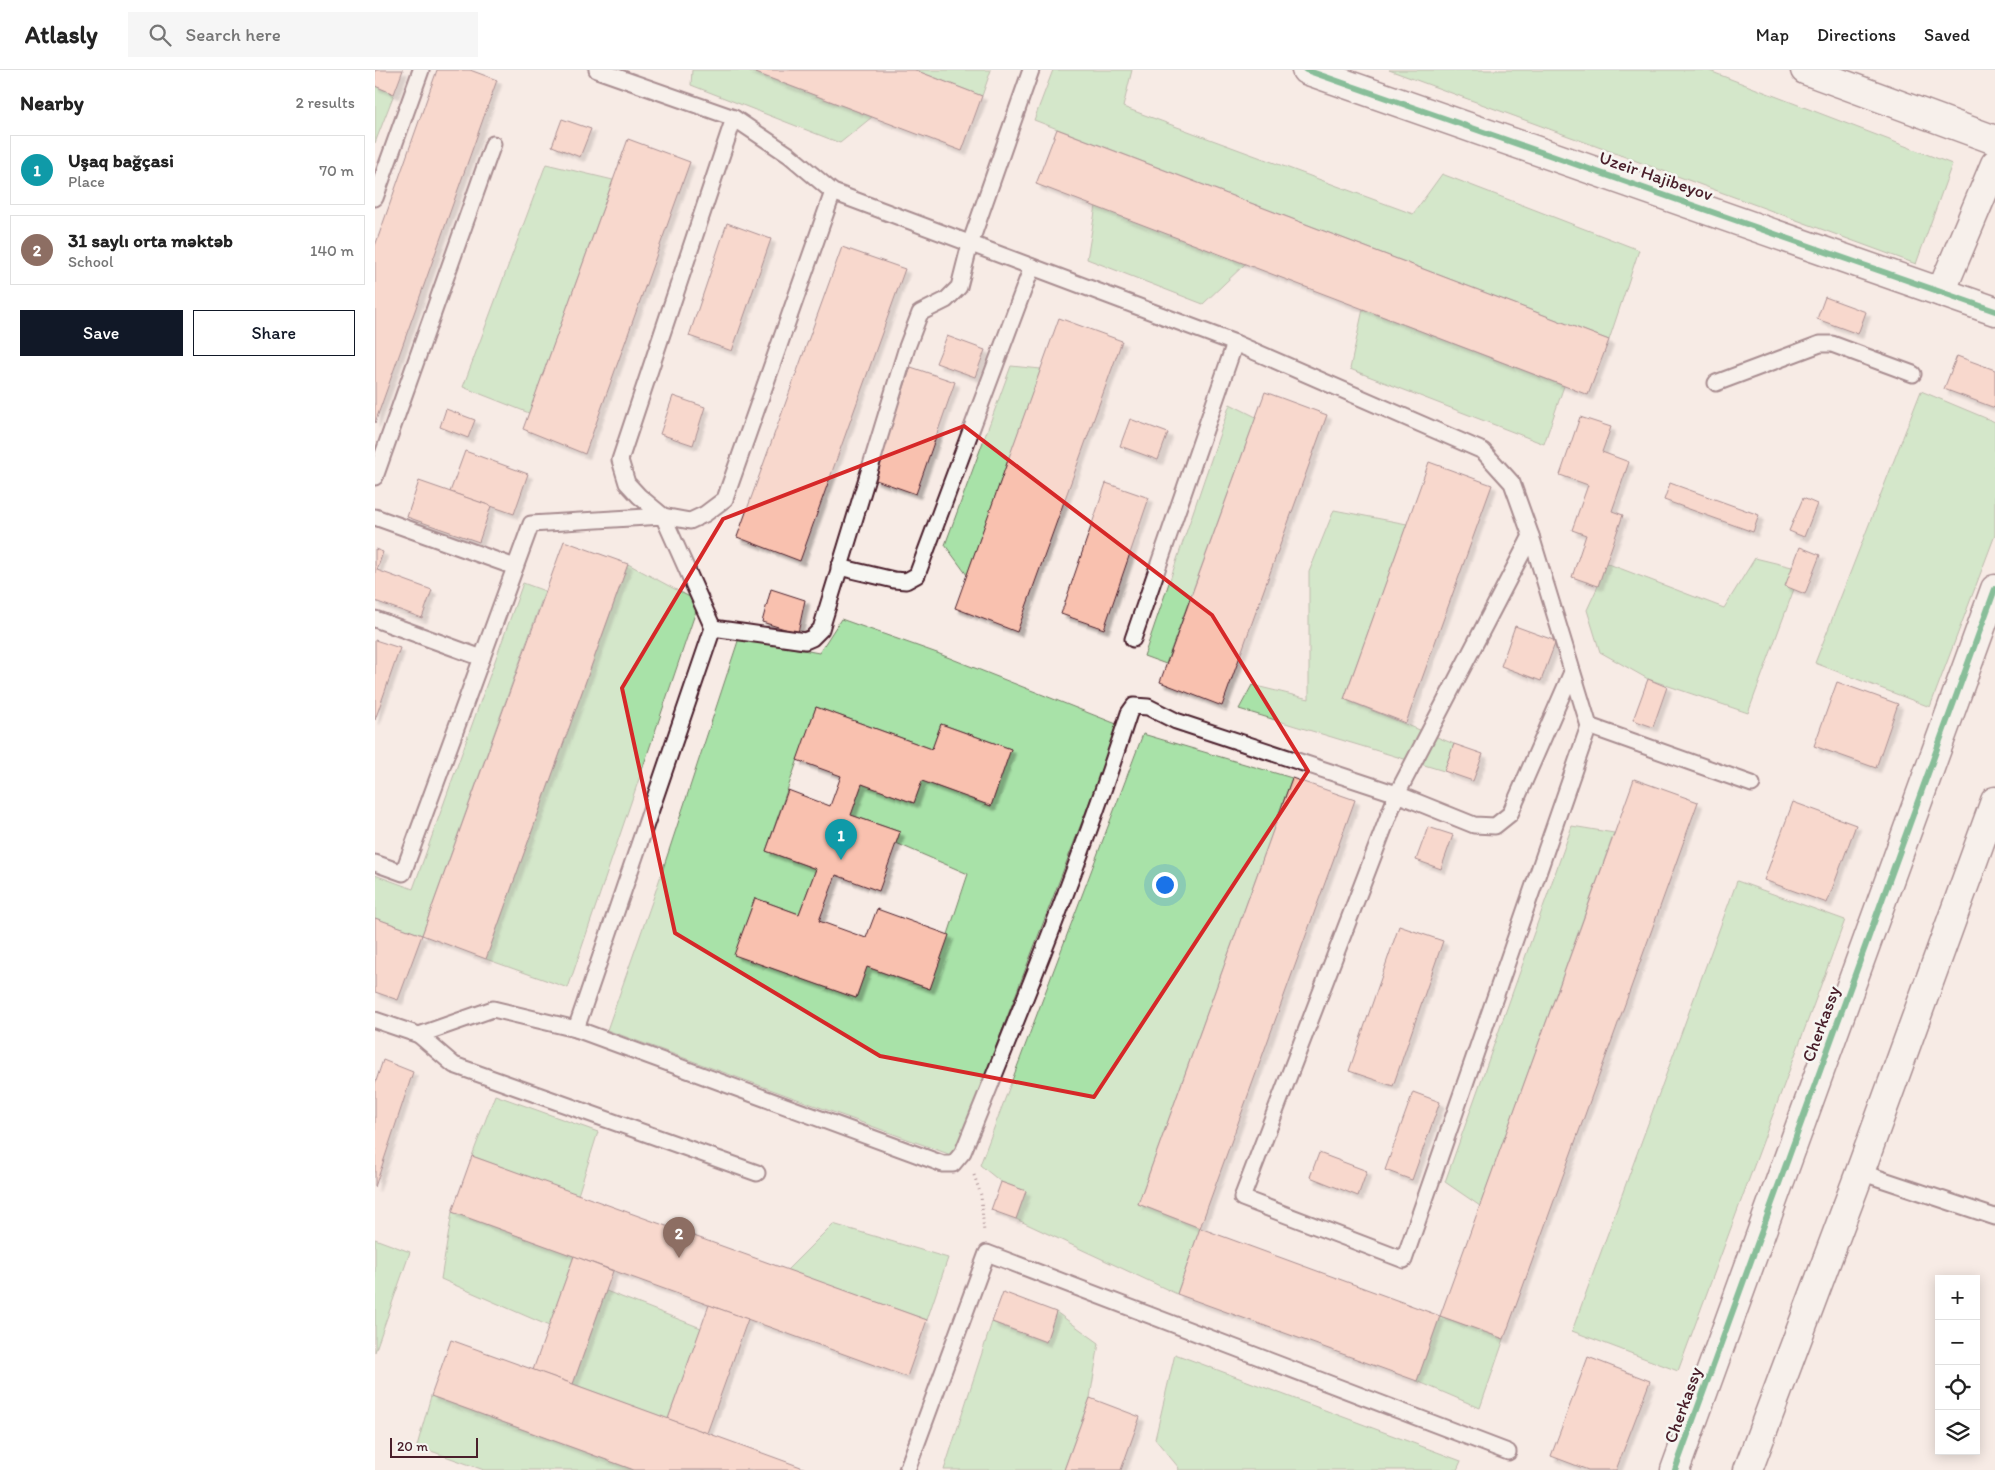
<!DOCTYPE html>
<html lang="en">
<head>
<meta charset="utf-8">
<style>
	body { margin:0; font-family:Itim,sans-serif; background:#f6f6f6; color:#222 }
	.controls { position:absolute; right:15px; bottom:15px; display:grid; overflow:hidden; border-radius:0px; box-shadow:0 2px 12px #0003 }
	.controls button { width:45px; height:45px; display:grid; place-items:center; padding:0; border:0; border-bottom:1px solid #e0e0e0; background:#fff; color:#222; font:25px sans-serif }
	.scale { position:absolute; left:15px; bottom:12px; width:88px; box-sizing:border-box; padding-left:5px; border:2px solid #4a1f2b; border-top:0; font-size:14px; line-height:18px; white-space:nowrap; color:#4a1f2b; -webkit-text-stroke:4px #f6f6f2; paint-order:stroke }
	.you { position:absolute; left:789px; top:814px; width:18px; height:18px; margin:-12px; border:4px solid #fff; border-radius:50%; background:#1a73e8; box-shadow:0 0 0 8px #1a73e833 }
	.badge { display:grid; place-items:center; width:32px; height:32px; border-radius:50%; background:#111827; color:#fff; font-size:16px; font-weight:700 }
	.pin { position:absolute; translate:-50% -41px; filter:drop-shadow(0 1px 2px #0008) }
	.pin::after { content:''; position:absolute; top:26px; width:18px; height:15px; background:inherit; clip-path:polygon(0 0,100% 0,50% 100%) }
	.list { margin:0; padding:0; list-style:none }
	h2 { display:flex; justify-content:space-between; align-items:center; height:65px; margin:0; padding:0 20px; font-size:21px }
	h2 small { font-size:16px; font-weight:400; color:#767676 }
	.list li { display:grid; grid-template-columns:32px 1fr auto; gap:15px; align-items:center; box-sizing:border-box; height:70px; margin:0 10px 10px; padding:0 10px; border:1px solid #e0e0e0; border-radius:0px }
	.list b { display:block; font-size:19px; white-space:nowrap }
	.list p { margin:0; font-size:16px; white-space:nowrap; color:#767676 }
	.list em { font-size:16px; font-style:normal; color:#767676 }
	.actions { display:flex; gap:10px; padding:15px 20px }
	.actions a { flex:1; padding:11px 0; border:1px solid #111827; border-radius:0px; text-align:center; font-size:18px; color:#111827 }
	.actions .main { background:#111827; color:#fff }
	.icon { flex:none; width:28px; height:28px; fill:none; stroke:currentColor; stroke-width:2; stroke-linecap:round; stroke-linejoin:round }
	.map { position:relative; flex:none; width:1620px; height:1400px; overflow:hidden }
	header { display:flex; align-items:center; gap:30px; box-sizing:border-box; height:70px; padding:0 25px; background:#fff; border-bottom:1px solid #e0e0e0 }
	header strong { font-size:24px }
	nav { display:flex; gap:28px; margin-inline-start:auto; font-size:18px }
	.search { width:350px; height:45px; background:#f6f6f6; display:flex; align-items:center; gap:12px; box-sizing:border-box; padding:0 18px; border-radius:0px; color:#767676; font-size:19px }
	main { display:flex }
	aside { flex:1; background:#fff }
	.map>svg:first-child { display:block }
</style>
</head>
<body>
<header>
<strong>Atlasly</strong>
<div class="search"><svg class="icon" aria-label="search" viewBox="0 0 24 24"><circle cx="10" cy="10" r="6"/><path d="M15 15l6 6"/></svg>Search here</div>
<nav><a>Map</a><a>Directions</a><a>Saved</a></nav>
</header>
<main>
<aside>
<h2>Nearby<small>2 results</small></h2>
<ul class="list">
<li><span class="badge" style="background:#0f9aa8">1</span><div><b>Uşaq bağçasi</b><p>Place</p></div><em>70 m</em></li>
<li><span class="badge" style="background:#8d6e63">2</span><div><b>31 saylı orta məktəb</b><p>School</p></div><em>140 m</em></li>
</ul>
<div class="actions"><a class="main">Save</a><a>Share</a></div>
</aside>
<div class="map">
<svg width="1620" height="1400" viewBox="0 0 1620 1400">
	<defs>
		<filter id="shadow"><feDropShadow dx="4.5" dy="4.5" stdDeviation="1" flood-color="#0004"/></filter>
	</defs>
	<rect width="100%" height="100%" fill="#f7ebe5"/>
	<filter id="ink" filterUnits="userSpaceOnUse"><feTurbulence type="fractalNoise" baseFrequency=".02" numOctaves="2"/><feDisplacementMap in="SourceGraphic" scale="10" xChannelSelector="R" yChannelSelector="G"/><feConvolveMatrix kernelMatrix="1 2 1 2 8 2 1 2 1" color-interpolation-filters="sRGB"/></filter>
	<g filter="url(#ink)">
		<g fill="#a8e2a8" stroke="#79806a" fill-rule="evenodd">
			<path d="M317,0H373L497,47L465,73L316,15Z"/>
			<path d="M540,0H616L607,26Z"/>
			<path d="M678,0H757L748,37L1038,144L1067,104L1264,180L1234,270L659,50Z"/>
			<path d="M1014,0H1332L1577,94L1541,194Z"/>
			<path d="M0,16L19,24L0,73Z"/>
			<path d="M171,94L238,110L154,343L88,317Z"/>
			<path d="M721,136L870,194L828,234L712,189Z"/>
			<path d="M988,239L1189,316L1169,374L975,299Z"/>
			<path d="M636,296L666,299L592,505L570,475Z"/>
			<path d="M1546,321L1620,352V465L1555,637L1440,593Z"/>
			<path d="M855,334L881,347L791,594L769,586Z"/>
			<path d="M959,440L1032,454L969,629L1079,674L1069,701L864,639L877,615L934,629V502Z"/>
			<path d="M1380,488L1417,497L1419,519L1373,643L1273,609L1225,582L1212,540L1223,516L1231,493L1349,538Z"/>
			<path d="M253,494L324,532L193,918L111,889Z"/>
			<path d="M148,513L170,521L47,865L0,848V805L38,819Z"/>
			<path d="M466,549L562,583L744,655L579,1086L232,960L279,826L364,568L444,583ZM441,637L557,679L566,654L636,679L616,736L547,711L539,733L487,714L476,745L525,762L521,773L593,804L555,919L492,897L481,928L360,885L380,828L424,844L441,799L391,781Z"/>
			<path d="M768,664L917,708L763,1134L825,1158L802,1224L641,1149L651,1121L626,1112L605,1095Z"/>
			<path d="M1197,756L1239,763L1105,1136L1070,1112Z"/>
			<path d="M1362,811L1470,850L1303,1301L1197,1261Z"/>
			<path d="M120,1025L223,1062L203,1125L97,1086Z"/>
			<path d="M77,1142L199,1186L174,1256L66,1209Z"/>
			<path d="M458,1154L573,1188L552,1250L412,1200Z"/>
			<path d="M0,1169L35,1182L0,1282Z"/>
			<path d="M231,1221L326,1258L293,1349L198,1314Z"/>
			<path d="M681,1242L724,1273L715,1328L689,1400H569L617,1252L671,1272Z"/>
			<path d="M1065,1246L1129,1269L1105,1338L1042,1311Z"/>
			<path d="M800,1284L1086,1391L1082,1400H803L804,1398L780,1369Z"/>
			<path d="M56,1326L259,1400H109L42,1376Z"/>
		</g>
		<g fill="#f9c1af" stroke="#4a1f2b" filter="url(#shadow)">
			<path d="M0,0H28L19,24L0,16Z"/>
			<path d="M62,0H95L122,10L0,353V176Z"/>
			<path d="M373,0H540L607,26L587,81Z"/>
			<path d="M187,49L216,59L205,87L177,76Z"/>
			<path d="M682,59L1234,270L1213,325L661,114Z"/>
			<path d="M253,69L315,92L210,384L148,359Z"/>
			<path d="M352,153L396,169L357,281L314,266Z"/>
			<path d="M467,177L530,199L425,491L362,467Z"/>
			<path d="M1450,227L1491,242L1483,264L1442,249Z"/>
			<path d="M684,248L747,271L642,562L580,538Z"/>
			<path d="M572,266L610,280L600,307L561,293Z"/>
			<path d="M1582,286L1620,300V338L1569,319Z"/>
			<path d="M536,297L580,312L541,424L498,409Z"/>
			<path d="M890,322L952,345L847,636L785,612Z"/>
			<path d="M298,326L330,337L318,375L285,364Z"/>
			<path d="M71,339L100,350L93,368L65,357Z"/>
			<path d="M1205,347L1236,357L1227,382L1254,392L1237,441L1248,445L1223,516L1197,507L1211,465L1197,460L1213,415L1185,405Z"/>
			<path d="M755,349L793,363L783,390L745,376Z"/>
			<path d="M90,381L153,404L139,444L75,422Z"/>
			<path d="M1054,392L1117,415L1031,653L969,629Z"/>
			<path d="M44,411L116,436L104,472L32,447Z"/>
			<path d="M731,413L774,428L729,559L686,544Z"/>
			<path d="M1295,413L1384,445L1378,462L1289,430Z"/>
			<path d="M1428,428L1442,434L1429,467L1414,461Z"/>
			<path d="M189,471L253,494L111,889L47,865Z"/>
			<path d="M1425,477L1445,485L1430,524L1410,516Z"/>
			<path d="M0,479L8,482L2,500L57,520L47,548L0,531Z"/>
			<path d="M396,519L430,530L423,563L387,552Z"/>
			<path d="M1140,556L1181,571L1166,611L1126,596Z"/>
			<path d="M0,570L25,578L0,650Z"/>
			<path d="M1273,609L1292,617L1278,657L1258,650Z"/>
			<path d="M1462,612L1523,634L1501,698L1439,676Z"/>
			<path d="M441,637L557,679L566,654L636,679L616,736L547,711L539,733L487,714L476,745L525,762L504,821L461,805L444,851L491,868L502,839L574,865L555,919L492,897L481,928L359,885L380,828L424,844L441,799L391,781L413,720L455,736L466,706L422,690Z"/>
			<path d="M1079,674L1108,684L1098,711L1069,701Z"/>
			<path d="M917,708L980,730L825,1158L763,1134Z"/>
			<path d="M1259,709L1323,732L1129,1269L1065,1246Z"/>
			<path d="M1418,732L1481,755L1452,833L1389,810Z"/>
			<path d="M1053,757L1078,765L1066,799L1041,790Z"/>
			<path d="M0,848L47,865L23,930L0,922Z"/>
			<path d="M1024,856L1068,871L1018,1016L974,1001Z"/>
			<path d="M8,990L38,1002L0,1117V1014Z"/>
			<path d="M1038,1022L1065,1032L1037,1110L1010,1100Z"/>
			<path d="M944,1083L992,1101L983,1126L935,1107Z"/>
			<path d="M97,1086L552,1250L532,1307L77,1142Z"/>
			<path d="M626,1112L651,1121L641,1149L616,1140Z"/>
			<path d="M825,1158L1065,1246L1042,1311L802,1224Z"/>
			<path d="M199,1186L238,1201L198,1314L158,1300Z"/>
			<path d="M628,1222L681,1242L671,1272L617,1252Z"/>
			<path d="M334,1235L373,1249L332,1363L293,1349Z"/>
			<path d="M76,1270L198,1314L434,1400H259L56,1326Z"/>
			<path d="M1213,1287L1275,1311L1241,1400H1213L1176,1386Z"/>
			<path d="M715,1328L765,1347L746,1400H689Z"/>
		</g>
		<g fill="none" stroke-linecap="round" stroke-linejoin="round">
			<g stroke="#4a1f2b" stroke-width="19">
				<g id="lane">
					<path d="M222,0L359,48L414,85L458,122L860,273L1108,381L1137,413L1156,466L1214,656L1377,714"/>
					<path d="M359,48L245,390L252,413L264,426L288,446L315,451L330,444L350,429L458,122"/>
					<path d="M0,128L46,0"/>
					<path d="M1341,313L1445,274H1457L1538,304"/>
					<path d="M0,407L118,74"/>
					<path d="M0,447L140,497"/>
					<path d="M464,497L519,510L531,511L542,505L657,197"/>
					<path d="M0,549L107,588"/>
					<path d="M338,558L430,571L437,568L446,559L532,277L545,243L571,230L584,217L595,174L656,0"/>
					<path d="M758,569L860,273"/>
					<path d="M1197,602L1135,744L1120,756L1099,755L1022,724L867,1128L1029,1190L1214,656"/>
					<path d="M0,793L28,803L156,454L288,446L338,558L201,959L118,939L44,965L0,950"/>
					<path d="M201,959L568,1094H578L588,1082C647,937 706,792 754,643L759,636L773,637L801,651L1022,724L1156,466"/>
					<path d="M44,965L79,995L382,1103"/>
					<path d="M1485,1102L1620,1147"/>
					<path d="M532,1400L612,1183L1133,1382"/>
				</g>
			</g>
			<g stroke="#4a1f2b" stroke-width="31">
				<g id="secondary">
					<path d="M931,0L1620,241"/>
					<path d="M1430,0L1620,70"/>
					<path d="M1566,222L1620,94"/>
					<path d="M1300,1400L1620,519"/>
					<path d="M1373,1400L1485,1102L1620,731"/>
				</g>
			</g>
			<path stroke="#4a1f2b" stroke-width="3" stroke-dasharray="1 4" stroke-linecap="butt" d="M599,1105L606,1125L609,1163"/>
			<use href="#lane" stroke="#f6f6f2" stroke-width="15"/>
			<use href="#secondary" stroke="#f6f6f2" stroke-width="28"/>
			<g stroke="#f6f6f2" stroke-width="9">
				<g id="cycleway">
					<path d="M931,0L1620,241"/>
					<path d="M1300,1400L1620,519"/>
				</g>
			</g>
			<use href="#cycleway" stroke="#00873e" stroke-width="6"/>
		</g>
	</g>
	<path d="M0 0H1620V1400H0ZM589,356L837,545L933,701L719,1027L505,986L300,863L247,618L348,449Z" fill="#f7ebe5" fill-opacity=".55" fill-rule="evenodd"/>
	<path fill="none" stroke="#d62828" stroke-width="4" stroke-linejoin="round" d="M589,356L837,545L933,701L719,1027L505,986L300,863L247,618L348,449Z"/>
	<g text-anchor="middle" stroke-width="5" stroke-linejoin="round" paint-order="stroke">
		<g font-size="18" fill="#4a1f2b" stroke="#f6f6f2">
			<text transform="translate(1281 106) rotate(19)" y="6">Uzeir Hajibeyov</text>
			<text transform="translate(1446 954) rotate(-70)" y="6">Cherkassy</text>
			<text transform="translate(1308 1335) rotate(-70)" y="6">Cherkassy</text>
		</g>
	</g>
</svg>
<div class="controls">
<button>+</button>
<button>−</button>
<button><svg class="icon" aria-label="locate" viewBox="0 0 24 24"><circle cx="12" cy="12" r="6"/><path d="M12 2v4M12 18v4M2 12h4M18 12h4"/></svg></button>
<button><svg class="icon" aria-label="layers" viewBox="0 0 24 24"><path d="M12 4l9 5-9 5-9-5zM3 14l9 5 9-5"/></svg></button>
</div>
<div class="scale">20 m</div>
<div class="you"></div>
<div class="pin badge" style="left:466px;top:790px;background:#0f9aa8">1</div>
<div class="pin badge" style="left:304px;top:1188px;background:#8d6e63">2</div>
</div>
</main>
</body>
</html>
